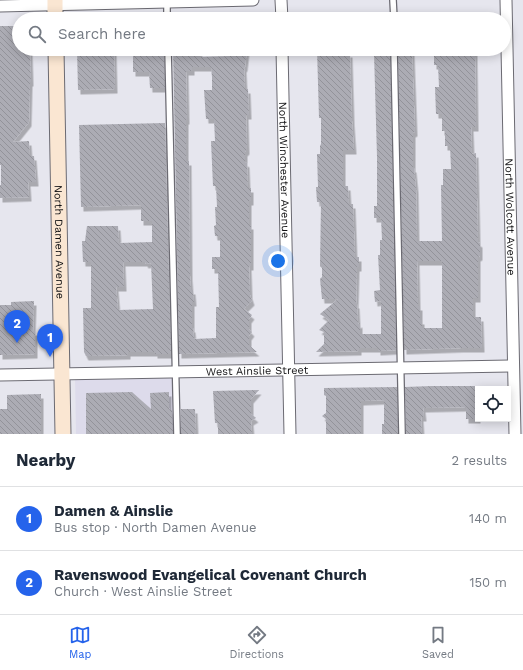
<!DOCTYPE html>
<html lang="en">
<head>
<meta charset="utf-8">
<style>
	body { margin:0; font-family:"Work Sans",sans-serif; background:#f6f6f7; color:#1f2937 }
	.controls { position:absolute; right:12px; bottom:12px; display:grid; overflow:hidden; border-radius:0px; box-shadow:0 2px 10px #0003 }
	.controls button { width:36px; height:36px; display:grid; place-items:center; padding:0; border:0; border-bottom:1px solid #e0e1e3; background:#fff; color:#1f2937; font:20px sans-serif }
	.you { position:absolute; left:278px; top:261px; width:14px; height:14px; margin:-10px; border:3px solid #fff; border-radius:50%; background:#1a73e8; box-shadow:0 0 0 6px #1a73e833 }
	.badge { display:grid; place-items:center; width:26px; height:26px; border-radius:50%; background:#2563eb; color:#fff; font-size:13px; font-weight:700 }
	.pin { position:absolute; translate:-50% -33px; filter:drop-shadow(0 1px 2px #0008) }
	.pin::after { content:''; position:absolute; top:21px; width:14px; height:12px; background:inherit; clip-path:polygon(0 0,100% 0,50% 100%) }
	.list { margin:0; padding:0; list-style:none }
	h2 { display:flex; justify-content:space-between; align-items:center; height:52px; margin:0; padding:0 16px; font-size:17px }
	h2 small { font-size:13px; font-weight:400; color:#747a83 }
	.list li { display:grid; grid-template-columns:26px 1fr auto; gap:12px; align-items:center; box-sizing:border-box; height:64px; padding:0 16px; border-top:1px solid #e0e1e3 }
	.list b { display:block; font-size:15px; white-space:nowrap }
	.list p { margin:0; font-size:13px; white-space:nowrap; color:#747a83 }
	.list em { font-size:13px; font-style:normal; color:#747a83 }
	.icon { flex:none; width:22px; height:22px; fill:none; stroke:currentColor; stroke-width:2; stroke-linecap:round; stroke-linejoin:round }
	.map { position:relative; flex:none; width:523px; height:434px; overflow:hidden }
	.search { position:absolute; background:#fff; box-shadow:0 2px 10px #0003; left:12px; right:12px; top:12px; height:44px; display:flex; align-items:center; gap:10px; box-sizing:border-box; padding:0 14px; border-radius:22px; color:#747a83; font-size:15px }
	.sheet { height:180px; background:#fff }
	nav { display:flex; justify-content:space-around; align-items:center; box-sizing:border-box; height:56px; border-top:1px solid #e0e1e3; background:#fff; font-size:11px; color:#747a83 }
	nav a { display:grid; justify-items:center; gap:2px }
	nav .on { color:#2563eb }
	.map>svg:first-child { display:block }
</style>
</head>
<body>
<div class="map">
<svg width="523" height="434" viewBox="0 0 523 434">
	<defs>
		<pattern id="building-back-hatch" width="6" height="6" patternUnits="userSpaceOnUse"><rect width="6" height="6" fill="#acacb4"/><path d="M-1 5l2 2M0 0l6 6M5-1l2 2" fill="none" stroke="#93939a"/></pattern>
		<filter id="shadow"><feDropShadow dx="2.5" dy="4.5" stdDeviation="0" flood-color="#0004"/></filter>
	</defs>
	<rect width="100%" height="100%" fill="#e6e6ee"/>
	<path fill="#dddbeb" d="M174,373L175,434H76L75,375Z"/>
	<g fill="url(#building-back-hatch)" fill-rule="evenodd" filter="url(#shadow)">
		<path d="M0,26H19V49H30L31,82H30L29,122L13,142L29,141L30,156H34L36,182H28L29,197L0,198V185H1V165H0Z"/>
		<path d="M77,49H114L115,89L78,90Z"/>
		<path d="M173,49H200V57L230,56V49H247L245,67L244,68L245,89H248L249,115H246L247,150L245,152V162L247,163L248,188H251V201H249V225H251V266H249L250,295L252,301L244,309L252,315L249,319V329L252,332L249,336V345L257,352L179,354ZM192,67H211L212,77V90H204L206,119H214L215,141H211L213,186H216L217,207H215L216,225L214,226L215,236H220V257H212V269H218L219,307H216V338L194,339L193,328H192V302H194L193,290H191L190,276L189,161H186V120H187L186,71H192Z"/>
		<path d="M317,49H328V54L350,53L352,121L354,150H343V186H348L349,204H353L355,257H359V267H357L356,304H357L358,324L360,323V334H381V301L375,302L374,291L380,290L378,255H380V240H382L381,218H374V206H377V157L374,53H390L396,350L378,351V348H359V351L316,352L324,344V332L319,330L329,320L320,314L338,299H322L320,279L322,277V268L320,266L321,202H317L316,187H318L317,154H320V146L321,144V118H319Z"/>
		<path d="M458,49H475V57L476,127H471L472,154L476,153L478,242L480,243V256L478,257V298H473V317H481L482,348H461L404,350L398,53H400V51H412L415,132L413,133V168H414L416,189L417,241H442L441,185H443V169H451L450,146H445V131H442V114H436L435,87H439L438,65H434V50H458ZM417,261H442V328H422V320H420V306H418Z"/>
		<path d="M133,56H164L165,88H150L149,72H133Z"/>
		<path d="M165,123L171,354H155V352H128V355L86,356L84,352L83,308H91V262H83L82,241H85L87,226H118L119,243L152,242V221H141V205L81,207L79,125ZM123,262H145L146,264L151,263L153,309L118,310L116,287H124Z"/>
		<path d="M34,301L33,331H35V354L0,355V305H11V302Z"/>
		<path d="M432,386H478V419H466V407L423,408L424,417H421L422,434H406L405,387Z"/>
		<path d="M397,387L398,434H382V424H384V400L361,401V434H326V419L322,416L326,413V396L324,395V388Z"/>
		<path d="M259,390L251,399V414L256,418L251,421L252,434H218V423H215L213,391Z"/>
		<path d="M132,392L151,409L150,393L169,392V408L170,410H172L173,434H86V393Z"/>
		<path d="M41,394V434H0V409H7V395Z"/>
		<path d="M181,409H195L196,434H181Z"/>
	</g>
	<g fill="none" stroke-linecap="round" stroke-linejoin="round">
		<g stroke="#6b6a72" stroke-width="8">
			<g id="service">
				<path d="M393,0L394,19"/>
				<path d="M167,1V19"/>
				<path d="M168,49L177,434"/>
				<path d="M394,49L402,434"/>
			</g>
		</g>
		<g stroke="#6b6a72" stroke-width="13">
			<g id="minor">
				<path d="M281,0L282,19"/>
				<path id="s1" d="M506,0L515,434"/>
				<path d="M0,6L253,0"/>
				<path id="s2" d="M282,49L290,434"/>
				<path id="s3" d="M0,375L513,366"/>
			</g>
		</g>
		<g stroke="#6b6a72" stroke-width="17">
			<g id="secondary">
				<path d="M55,0V19"/>
				<path id="s4" d="M56,49L63,434"/>
			</g>
		</g>
		<use href="#service" stroke="#fff" stroke-width="5.5"/>
		<use href="#minor" stroke="#fff" stroke-width="11"/>
		<use href="#secondary" stroke="#fae6d2" stroke-width="15"/>
	</g>
	<g text-anchor="middle" stroke-width="4" stroke-linejoin="round" paint-order="stroke">
		<g font-size="11" fill="#101012" stroke="#e6e6ee">
			<text dy="4" stroke="none"><textPath href="#s2" startOffset="121">North Winchester Avenue</textPath></text>
			<text dy="4" stroke="none"><textPath href="#s1" startOffset="217">North Wolcott Avenue</textPath></text>
			<text dy="4" stroke="none"><textPath href="#s4" startOffset="193">North Damen Avenue</textPath></text>
			<text dy="4" stroke="none"><textPath href="#s3" startOffset="257">West Ainslie Street</textPath></text>
		</g>
	</g>
</svg>
<div class="controls">
<button><svg class="icon" aria-label="locate" viewBox="0 0 24 24"><circle cx="12" cy="12" r="6"/><path d="M12 2v4M12 18v4M2 12h4M18 12h4"/></svg></button>
</div>
<div class="you"></div>
<div class="pin badge" style="left:50px;top:357px">1</div>
<div class="pin badge" style="left:17px;top:343px">2</div>
<div class="search"><svg class="icon" aria-label="search" viewBox="0 0 24 24"><circle cx="10" cy="10" r="6"/><path d="M15 15l6 6"/></svg>Search here</div>
</div>
<section class="sheet">
<h2>Nearby<small>2 results</small></h2>
<ul class="list">
<li><span class="badge">1</span><div><b>Damen &amp; Ainslie</b><p>Bus stop · North Damen Avenue</p></div><em>140 m</em></li>
<li><span class="badge">2</span><div><b>Ravenswood Evangelical Covenant Church</b><p>Church · West Ainslie Street</p></div><em>150 m</em></li>
</ul>
</section>
<nav>
<a class="on"><svg class="icon" aria-label="map" viewBox="0 0 24 24"><path d="M3 6l6-2 6 2 6-2v14l-6 2-6-2-6 2zM9 4v14M15 6v14"/></svg>Map</a>
<a><svg class="icon" aria-label="directions" viewBox="0 0 24 24"><path d="M12 3l9 9-9 9-9-9zM9 14v-3h6M13 9l2 2-2 2"/></svg>Directions</a>
<a><svg class="icon" aria-label="saved" viewBox="0 0 24 24"><path d="M7 4h10v16l-5-4-5 4z"/></svg>Saved</a>
</nav>
</body>
</html>
